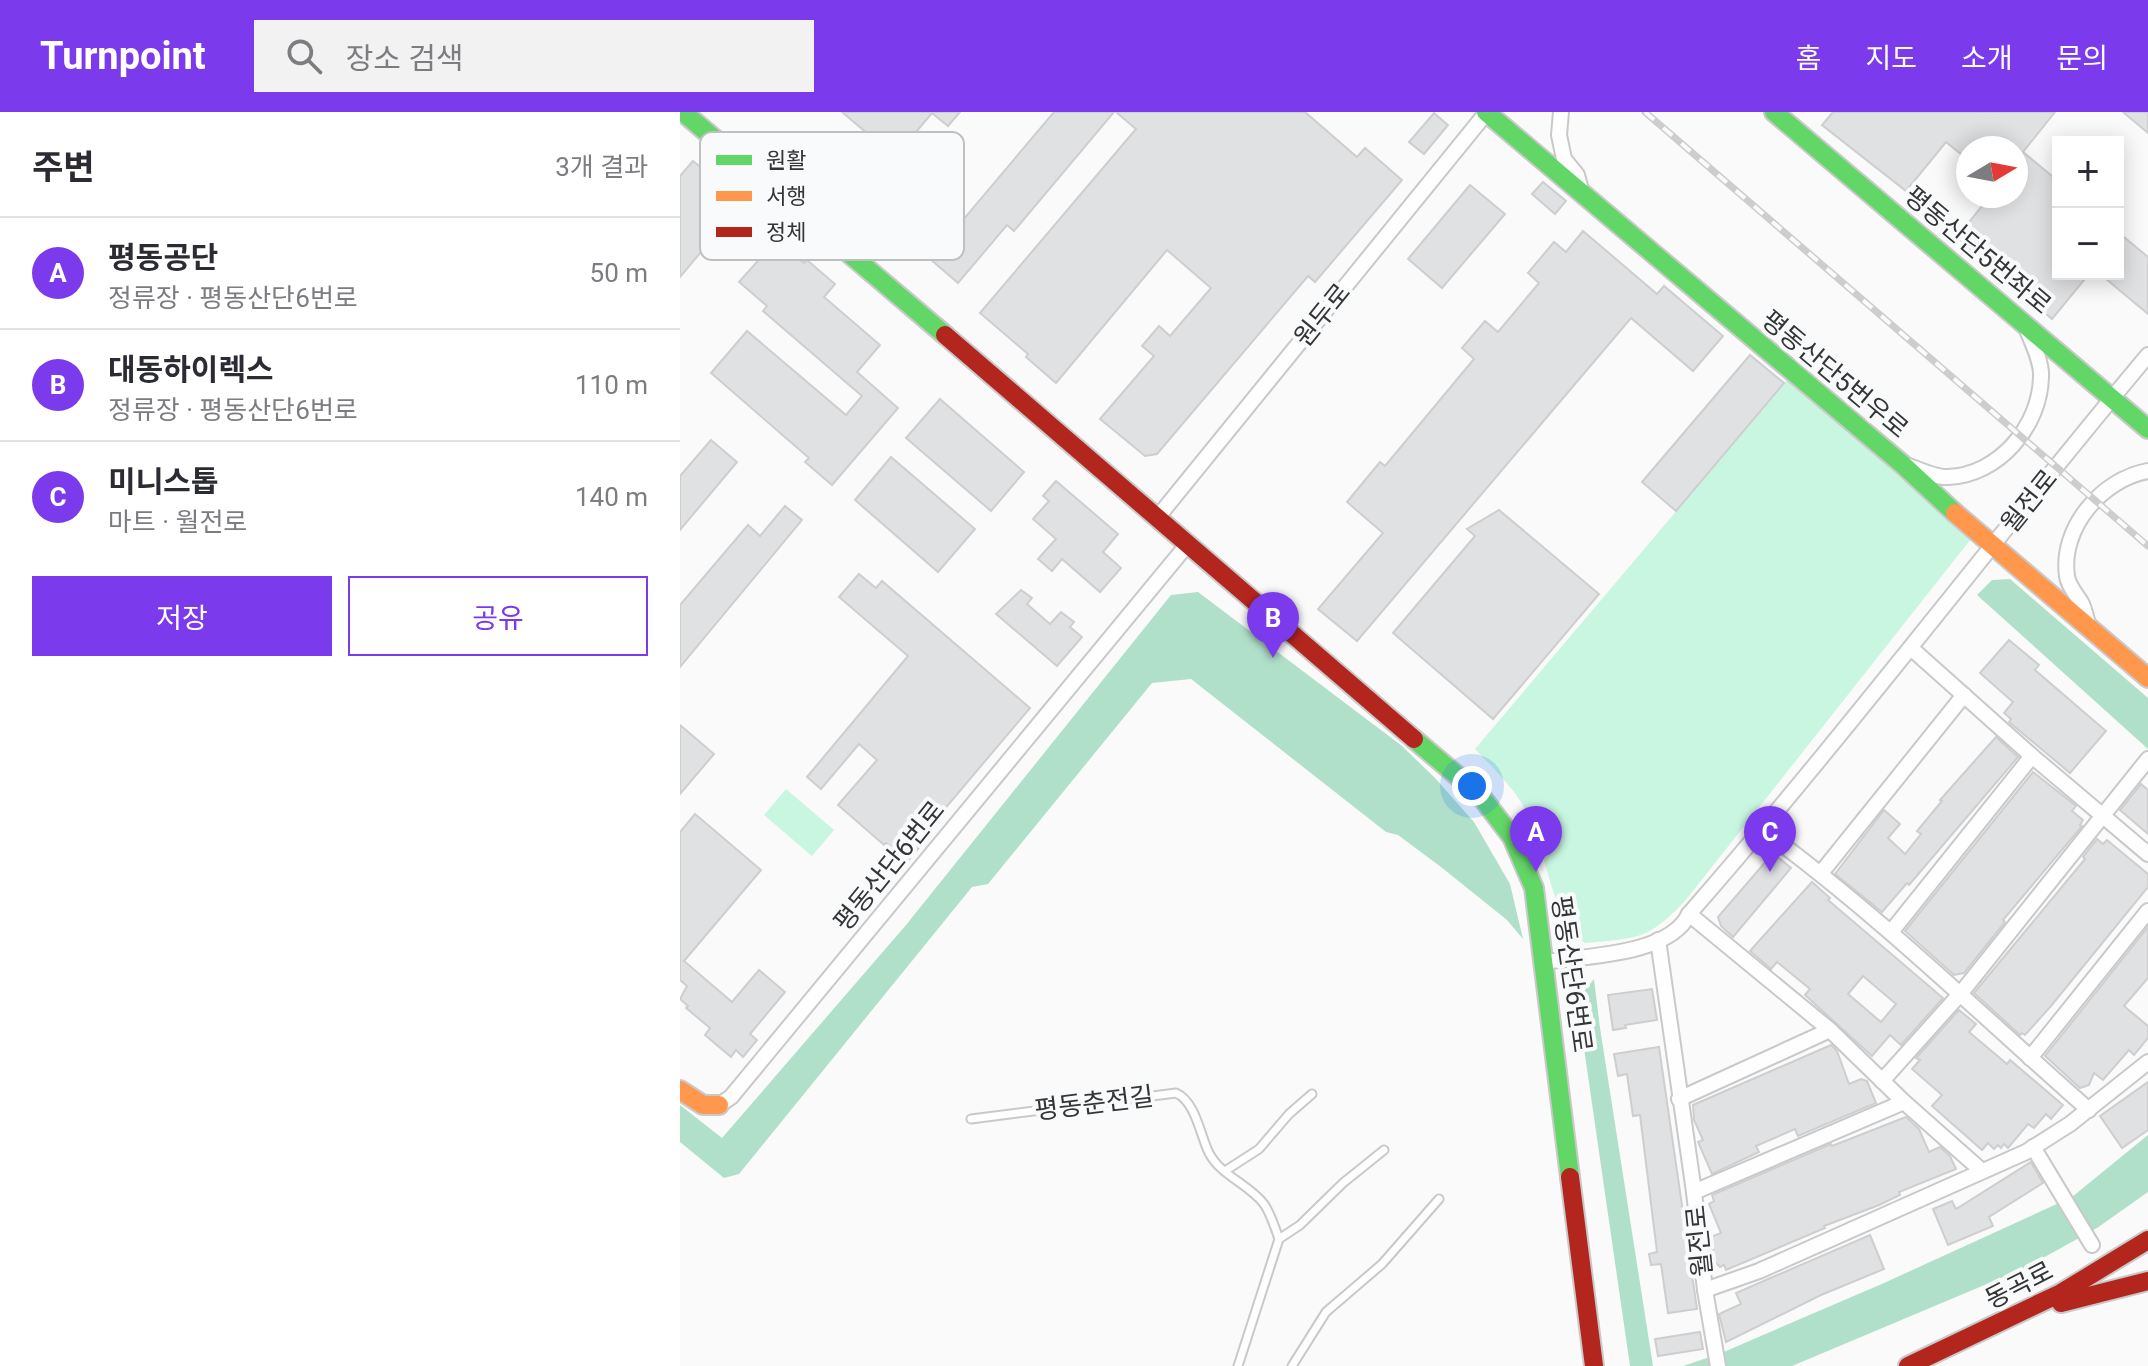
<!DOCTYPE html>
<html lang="ko">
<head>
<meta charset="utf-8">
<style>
	body { margin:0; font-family:Roboto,"Noto Sans KR",sans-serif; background:#f2f2f3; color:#2b2b33 }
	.controls { position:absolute; right:24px; top:24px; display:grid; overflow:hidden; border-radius:0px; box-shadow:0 4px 20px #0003 }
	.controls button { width:72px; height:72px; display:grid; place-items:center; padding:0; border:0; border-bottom:2px solid #e1e1e2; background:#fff; color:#2b2b33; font:40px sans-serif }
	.compass { position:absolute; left:1276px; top:24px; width:72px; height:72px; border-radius:50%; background:#fff; box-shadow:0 4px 20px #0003; rotate:80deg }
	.you { position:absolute; left:792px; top:674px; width:28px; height:28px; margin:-20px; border:6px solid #fff; border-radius:50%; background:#1a73e8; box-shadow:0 0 0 12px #1a73e833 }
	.badge { display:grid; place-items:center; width:52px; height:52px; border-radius:50%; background:#7c3aed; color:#fff; font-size:26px; font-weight:700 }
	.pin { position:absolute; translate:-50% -66px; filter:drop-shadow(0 2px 4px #0008) }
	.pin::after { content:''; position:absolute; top:42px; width:28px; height:24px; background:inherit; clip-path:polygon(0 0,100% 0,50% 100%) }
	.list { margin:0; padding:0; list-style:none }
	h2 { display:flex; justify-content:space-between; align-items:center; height:104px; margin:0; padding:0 32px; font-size:34px }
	h2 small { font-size:26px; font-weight:400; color:#7c7c81 }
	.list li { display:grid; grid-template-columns:52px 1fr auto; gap:24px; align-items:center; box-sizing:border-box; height:112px; padding:0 32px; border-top:2px solid #e1e1e2 }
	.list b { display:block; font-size:30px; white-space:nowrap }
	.list p { margin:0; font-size:26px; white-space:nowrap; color:#7c7c81 }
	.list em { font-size:26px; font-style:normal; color:#7c7c81 }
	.actions { display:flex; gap:16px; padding:24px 32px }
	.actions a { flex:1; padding:18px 0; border:2px solid #7c3aed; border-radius:0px; text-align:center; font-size:28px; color:#7c3aed }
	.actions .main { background:#7c3aed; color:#fff }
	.icon { flex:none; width:44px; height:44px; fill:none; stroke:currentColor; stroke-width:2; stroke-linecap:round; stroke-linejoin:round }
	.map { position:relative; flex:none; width:1468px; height:1254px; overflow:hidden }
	header { display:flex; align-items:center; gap:48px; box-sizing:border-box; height:112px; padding:0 40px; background:#7c3aed; color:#fff }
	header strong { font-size:38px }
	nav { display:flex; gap:44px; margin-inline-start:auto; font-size:28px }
	.search { width:560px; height:72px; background:#f2f2f3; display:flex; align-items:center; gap:20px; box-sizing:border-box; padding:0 28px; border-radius:0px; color:#7c7c81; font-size:30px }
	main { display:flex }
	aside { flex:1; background:#fff }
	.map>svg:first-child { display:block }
</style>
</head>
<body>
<header>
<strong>Turnpoint</strong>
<div class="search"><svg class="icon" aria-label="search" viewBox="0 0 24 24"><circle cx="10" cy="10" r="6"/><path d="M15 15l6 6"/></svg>장소 검색</div>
<nav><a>홈</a><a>지도</a><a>소개</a><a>문의</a></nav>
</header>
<main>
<aside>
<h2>주변<small>3개 결과</small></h2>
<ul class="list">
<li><span class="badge">A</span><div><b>평동공단</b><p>정류장 · 평동산단6번로</p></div><em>50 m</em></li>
<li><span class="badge">B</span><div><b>대동하이렉스</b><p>정류장 · 평동산단6번로</p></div><em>110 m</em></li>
<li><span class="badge">C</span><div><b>미니스톱</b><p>마트 · 월전로</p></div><em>140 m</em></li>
</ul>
<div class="actions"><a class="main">저장</a><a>공유</a></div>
</aside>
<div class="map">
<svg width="1468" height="1254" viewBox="0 0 1468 1254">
	<rect width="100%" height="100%" fill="#fafafa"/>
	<g fill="#c9f6e0">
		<path d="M1108,267L1291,427L1005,789C967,829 957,826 905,831C870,806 867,735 844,695C831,673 813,656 795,637Z"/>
		<path d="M106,677L154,718L132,744L84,703Z"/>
	</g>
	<g fill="#b1e0ca">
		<path d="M1330,467L1468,586V637L1297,483L1312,468Z"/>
		<path d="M518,480L722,634L755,666L794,710L830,772L843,827L827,808L761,755L718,723L706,720L511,567L472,571L308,772L292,775L59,1062L44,1066L0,1030V993L42,1026L226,813L491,483Z"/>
		<path d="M914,867L920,916L973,1254H950L897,888Z"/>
		<path d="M1468,1023V1080L1417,1116L1345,1156L1112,1254H1003L1039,1242L1204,1171L1392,1085Z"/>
	</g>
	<g fill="#e0e1e3" stroke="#cececf" stroke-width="2" fill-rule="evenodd">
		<path d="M162,0H280L268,14L252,1L215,45Z"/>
		<path d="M374,0H434L334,119L327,113L278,171L250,147Z"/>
		<path d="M436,0H625L677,45L685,36L722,68L635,170L628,164L477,342L465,344L420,307L474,244L462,234L479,214L490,224L531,176L487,138L376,271L346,245L348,242L300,201L456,17Z"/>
		<path d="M1153,0H1375L1343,40L1378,69V162H1409L1372,207L1277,125L1310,84H1336V36H1288V48L1266,30L1226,79L1142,13Z"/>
		<path d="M1443,0H1468V21Z"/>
		<path d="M754,1L768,13L744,42L729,30Z"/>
		<path d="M13,49L77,100L60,120L47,109L0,165V64Z"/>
		<path d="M863,70L886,89L875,102L852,82Z"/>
		<path d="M790,73L825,102L762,176L728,147Z"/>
		<path d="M903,119L977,182L984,174L1043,224L1013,259L951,206L677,529L638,497L703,421L667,390L700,350L705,354L794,247L782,236L805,209L818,220L859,171L848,161L874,130L886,140Z"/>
		<path d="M1438,120L1468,145V202L1420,162H1438Z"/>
		<path d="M103,133L124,151L127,148L155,172L144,185L200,233L177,260L218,296L152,373L125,350L129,346L31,261L67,219L166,303L182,284L83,199L87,194L59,170L84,142L91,148Z"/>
		<path d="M1070,243L1104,271L996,399L962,370Z"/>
		<path d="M260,287L344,360L311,399L226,326Z"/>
		<path d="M31,328L57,350L0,418V364Z"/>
		<path d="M211,345L295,417L258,460L175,388Z"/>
		<path d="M376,369L438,422L423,440L441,456L420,480L382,447L372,459L358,447L376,427L353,407L369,389L363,384Z"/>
		<path d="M105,394L122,408L0,555V493L68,413L80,424Z"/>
		<path d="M819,398L919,482L813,607L713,521L795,424L787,417Z"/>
		<path d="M179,462L196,476L202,469L350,596L246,719L250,722L228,749L206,731L204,733L158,693L197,648L179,632L141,677L127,665L228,544L159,485Z"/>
		<path d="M341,478L352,486L347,492L370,512L381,500L394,510L390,515L402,525L377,554L316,502Z"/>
		<path d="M1329,528L1359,553L1355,558L1426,619L1390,661L1329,610L1331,607L1324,601L1333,590L1300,561Z"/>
		<path d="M0,613L34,642L0,682Z"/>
		<path d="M1316,625L1338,645L1229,773L1227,771L1202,800L1155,762L1204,698L1220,712L1208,726L1225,742L1241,722L1237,719L1262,689L1260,688Z"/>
		<path d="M1353,660L1396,694L1392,699L1403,708L1400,713L1402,714L1323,808L1325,810L1284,861L1274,863L1225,819Z"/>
		<path d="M1461,672L1468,678V722L1440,698Z"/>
		<path d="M15,702L81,758L4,849L52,890L79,858L105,880L70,922L77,928L63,945L56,938L51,945L25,923L30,916L6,896L8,894L0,887L7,874L0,868V720Z"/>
		<path d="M1417,727L1423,732L1427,728L1468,762V775L1371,894L1345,923L1342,921L1340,923L1294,881L1405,747L1403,745Z"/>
		<path d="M1099,746L1111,756L1053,825L1041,814L1038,805L1088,747Z"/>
		<path d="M1132,770L1150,786L1148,788L1263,886L1221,933L1210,923L1192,944L1125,883L1130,877L1097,850L1091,857L1070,839ZM1183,864L1216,892L1201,910L1168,882Z"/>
		<path d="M1468,815V866L1444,894L1468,914V926L1454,943L1449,938L1423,968L1414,961L1409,973L1400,976L1365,944Z"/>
		<path d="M972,877L977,908L945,913L946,916L933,918L928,883Z"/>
		<path d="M1279,898L1296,912L1289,920L1327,952L1330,948L1383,993L1371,1007L1366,1002L1354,1016L1348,1012L1328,1036L1324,1032L1321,1036L1318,1033L1314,1037L1308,1031L1302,1038L1252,994L1262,983L1232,957L1240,948L1236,946Z"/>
		<path d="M1151,933L1157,939L1169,972L1181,967L1187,969L1196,991L1118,1024L1115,1017L1076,1034L1079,1040L1032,1062L1018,1030L1023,1028L1014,1008L1013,993Z"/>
		<path d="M979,935L1017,1197L988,1201L981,1152L971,1153L969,1142L977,1140L960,1003L953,1004L947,962L938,964L934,942Z"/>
		<path d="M1468,970V1018L1442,1036L1420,1004Z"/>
		<path d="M1226,1005L1239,1017L1249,1040L1260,1035L1270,1044L1276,1057L1219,1080L1220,1083L1199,1093L1144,1114L1145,1116L1046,1158L1044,1153L1040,1155L1035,1150L1031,1125L1041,1121L1029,1092L1034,1089L1032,1083L1151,1032L1152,1034Z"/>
		<path d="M1351,1050L1363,1071L1309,1105L1313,1114L1268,1133L1253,1097L1272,1089L1276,1097Z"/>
		<path d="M1190,1123L1204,1157L1141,1183L1046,1230L1039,1202L1061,1192L1056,1181Z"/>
		<path d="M1020,1220L1023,1237L978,1244L975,1227Z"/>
	</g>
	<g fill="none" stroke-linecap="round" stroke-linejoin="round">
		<g stroke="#c9c9ca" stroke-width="11">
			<g id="lane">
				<path d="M291,1007L496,981C516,990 520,1023 529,1041C541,1064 569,1072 584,1092C591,1102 595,1116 599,1127"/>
				<path d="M545,1059L579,1037L609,1002L632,982"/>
				<path d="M558,1254L599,1127L620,1113L663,1071L704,1038"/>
				<path d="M612,1254L646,1200L702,1152L759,1087"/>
			</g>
		</g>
		<g stroke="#c9c9ca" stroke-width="18">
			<g id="street">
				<path d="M881,0L879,23L884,47L897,63L902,81"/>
				<path d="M1226,353C1238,357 1256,366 1268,365C1319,363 1360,314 1361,265C1362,251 1353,232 1347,218"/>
				<path d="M477,406L807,0"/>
				<path d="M1409,516C1407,508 1405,499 1402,492C1397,483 1388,474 1387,464C1380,416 1422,367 1468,359"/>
				<path d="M1232,537L1352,644L1468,742"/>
				<path d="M1083,718C1199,803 1301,903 1409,998"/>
				<path d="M1141,761L1284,583"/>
				<path d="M1009,802L1150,918L1224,990L1302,1059"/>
				<path d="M1211,820L1352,644"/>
				<path d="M978,828L1014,1080L1025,1178L1079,1159L1346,1040L1390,1012L1468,950"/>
				<path d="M865,850C906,844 990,843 1009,802C1168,620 1313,428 1468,243"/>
				<path d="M1350,946L1468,799"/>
				<path d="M1202,969L1281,881L1468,647"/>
				<path d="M999,987L1150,918"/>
				<path d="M39,993L51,985L507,433"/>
				<path d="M1353,1035L1412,1133"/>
				<path d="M1014,1080L1224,990"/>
				<path d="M1025,1178L1038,1254"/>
			</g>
		</g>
		<g stroke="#c9c9ca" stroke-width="22">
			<g id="fast">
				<path d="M3,0L265,223"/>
				<path d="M806,0L1222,352L1275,401"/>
				<path d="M1094,0L1468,317"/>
				<path d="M734,627L800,683L832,725L854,776L890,1065"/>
			</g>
		</g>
		<g stroke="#c9c9ca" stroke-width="22">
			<g id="slow">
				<path d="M1275,401L1468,566"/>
				<path d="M0,978L23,993H39"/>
			</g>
		</g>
		<g stroke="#c9c9ca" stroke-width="22">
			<g id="jam">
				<path d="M265,223L734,627"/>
				<path d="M890,1065L914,1254"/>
				<path d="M1381,1191L1468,1169"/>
				<path d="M1228,1254L1381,1181L1468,1128"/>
			</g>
		</g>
		<use href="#lane" stroke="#fefefe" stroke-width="7"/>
		<use href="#street" stroke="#fefefe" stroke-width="14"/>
		<use href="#fast" stroke="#63d668" stroke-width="18"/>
		<use href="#slow" stroke="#ff974d" stroke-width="18"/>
		<use href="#jam" stroke="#b3261e" stroke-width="18"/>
		<g stroke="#cdcdcd" stroke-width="7">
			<path id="rail" d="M965,0L1468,434"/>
		</g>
		<use href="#rail" stroke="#f9fafb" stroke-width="4" stroke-dasharray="12" stroke-linecap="butt"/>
	</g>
	<g text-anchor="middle" stroke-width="8" stroke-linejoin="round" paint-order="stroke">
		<g font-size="26" fill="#343535" stroke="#f9fafb">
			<text transform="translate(1298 138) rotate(40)" y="9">평동산단5번좌로</text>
			<text transform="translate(642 203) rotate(-51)" y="9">원두로</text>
			<text transform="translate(1155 262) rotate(40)" y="9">평동산단5번우로</text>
			<text transform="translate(1349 389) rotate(-51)" y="9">월전로</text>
			<text transform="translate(209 754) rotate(-51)" y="9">평동산단6번로</text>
			<text transform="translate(892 862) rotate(82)" y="9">평동산단6번로</text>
			<text transform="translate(414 991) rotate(-7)" y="9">평동춘전길</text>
			<text transform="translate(1019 1129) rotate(-96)" y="9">월전로</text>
			<text transform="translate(1339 1173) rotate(-27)" y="9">동곡로</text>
		</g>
	</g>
	<rect x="20" y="20" width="264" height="128" rx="12" fill="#f9fafb" stroke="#bebfc0" stroke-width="2"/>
	<rect x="36" y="43" width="36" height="10" fill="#63d668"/>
	<rect x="36" y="79" width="36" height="10" fill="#ff974d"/>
	<rect x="36" y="115" width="36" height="10" fill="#b3261e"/>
	<g font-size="22" fill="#343535">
		<text x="86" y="56">원활</text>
		<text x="86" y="92">서행</text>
		<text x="86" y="128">정체</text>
	</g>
</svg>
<div class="controls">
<button>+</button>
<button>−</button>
</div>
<svg class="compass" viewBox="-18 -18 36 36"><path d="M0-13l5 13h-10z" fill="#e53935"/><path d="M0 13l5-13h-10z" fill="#7c7c81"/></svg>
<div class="you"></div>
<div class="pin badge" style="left:856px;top:760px">A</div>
<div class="pin badge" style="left:593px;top:546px">B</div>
<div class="pin badge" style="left:1090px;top:760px">C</div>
</div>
</main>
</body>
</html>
